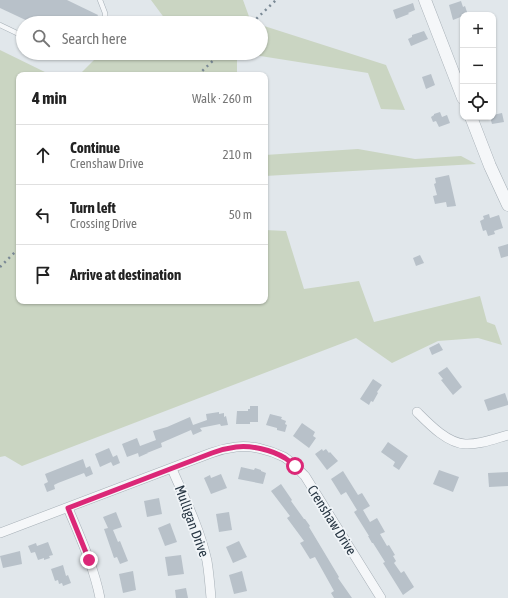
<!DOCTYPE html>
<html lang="en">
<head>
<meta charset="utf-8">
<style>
	body { margin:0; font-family:"Asap Condensed",sans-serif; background:#f6f6f6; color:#222 }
	.controls { position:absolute; right:12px; top:12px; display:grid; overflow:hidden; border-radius:8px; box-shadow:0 1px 3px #0004 }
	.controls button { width:36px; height:36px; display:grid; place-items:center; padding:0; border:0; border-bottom:1px solid #e0e0e0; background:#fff; color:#222; font:20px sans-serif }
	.stop { position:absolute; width:12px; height:12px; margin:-9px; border:3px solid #db2777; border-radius:50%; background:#fff }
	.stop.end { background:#db2777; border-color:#fff; box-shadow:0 1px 4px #0008 }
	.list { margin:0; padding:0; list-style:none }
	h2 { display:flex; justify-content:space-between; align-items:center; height:52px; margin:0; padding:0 16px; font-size:17px }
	h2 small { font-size:13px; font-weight:400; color:#767676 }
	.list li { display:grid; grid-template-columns:26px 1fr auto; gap:12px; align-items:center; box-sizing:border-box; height:60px; padding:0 16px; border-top:1px solid #e0e0e0 }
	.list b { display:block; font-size:15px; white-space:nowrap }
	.list p { margin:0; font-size:13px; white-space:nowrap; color:#767676 }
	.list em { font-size:13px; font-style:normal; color:#767676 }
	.icon { flex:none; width:22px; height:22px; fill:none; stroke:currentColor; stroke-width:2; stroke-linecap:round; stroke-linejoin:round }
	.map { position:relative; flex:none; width:508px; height:598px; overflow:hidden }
	.search { position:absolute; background:#fff; box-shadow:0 1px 3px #0004; left:16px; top:16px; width:252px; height:44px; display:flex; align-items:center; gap:10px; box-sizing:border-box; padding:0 14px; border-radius:22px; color:#767676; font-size:15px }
	.panel { position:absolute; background:#fff; box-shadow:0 1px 3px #0004; left:16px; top:72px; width:252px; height:232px; border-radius:8px }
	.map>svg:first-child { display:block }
</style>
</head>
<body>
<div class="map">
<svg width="508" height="598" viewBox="0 0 508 598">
	<rect width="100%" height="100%" fill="#e1e7eb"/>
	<g fill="#cad5c2">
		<path d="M151,0H243L251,22L255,23H168Z"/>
		<path d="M261,25L386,65L405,110L381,109L368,73L241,53H261Z"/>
		<path d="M0,50L51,75H19V301H265V230L286,231L304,289L359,281L374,322L480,296L487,322L495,325L502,345L478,338L438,341L392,363L356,338L22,466L5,456L0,457Z"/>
		<path d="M101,53H237V75H79Z"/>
		<path d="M358,149L415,159L461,156L476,164L265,176V155Z"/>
	</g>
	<g fill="#b8c1c9">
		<path d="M0,0H67L98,15L94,23H32L0,8Z"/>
		<path d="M461,1L463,7L465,6L468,15H463V16L453,20L449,5Z"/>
		<path d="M413,3L415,10L408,13L409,14L396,19L393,10Z"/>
		<path d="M424,31L428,39L411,46L408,39L412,37V35Z"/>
		<path d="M431,74L435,85L426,89L422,77Z"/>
		<path d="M440,112L442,117L447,115L450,123L439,127L436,121L433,122L431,117L434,115V114Z"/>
		<path d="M502,113L504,122L492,124L490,117H493V115Z"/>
		<path d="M449,175L456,206L447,207L446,202L435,204L433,196L437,195L434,184L436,183L435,178Z"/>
		<path d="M489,214L490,218L499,215L503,228L494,231L495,234L488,236L486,230L483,231L480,221L484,219L483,216Z"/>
		<path d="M508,244V256L501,258L498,247Z"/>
		<path d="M420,255L424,263L416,266L413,258Z"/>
		<path d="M439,343L443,350L432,355L429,348Z"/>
		<path d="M447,367L462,387L453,395L441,380L443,379L438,373Z"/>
		<path d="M373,379L382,385L377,392L378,393L373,402L371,401L369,405L360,399Z"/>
		<path d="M505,393L508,402V405L488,411L484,400Z"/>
		<path d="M250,406H258V422H250V424H236L237,411H248V409H250Z"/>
		<path d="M219,412V414L224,413V417L226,416L228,425L221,426L220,424L200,428L202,431L193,435L191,430L161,443L162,447L147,453H148L139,457L138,453L127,457L122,444L137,438L140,446L156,440L153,431L167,427L190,417L193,425L207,420L206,414Z"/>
		<path d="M270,414L282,417L281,419L286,421L285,424L287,425L285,432L277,430V428L266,425Z"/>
		<path d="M302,423L315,432L313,436L316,438L309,448L293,436Z"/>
		<path d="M388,442L408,456L399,470L393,466L395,462L381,452Z"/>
		<path d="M109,448L113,457L117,455L120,463L113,466L111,462L100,467L95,454Z"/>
		<path d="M322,449L323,451L326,449L329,453L330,452L338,461L327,470L315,454Z"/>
		<path d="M83,459L86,468L90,466L93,474L86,477L84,473L58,483L54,485L55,489L47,492L44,484L48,482L45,474Z"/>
		<path d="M241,467L254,470L255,468L261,470V471L266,473L263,484L238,479Z"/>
		<path d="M439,470L459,477L453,492L433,484Z"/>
		<path d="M343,471L358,495L362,493L370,506L363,510L370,522L377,518L385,532L380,534L387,546L389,545L395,555L393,556L396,561L394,563L401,573L404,571L414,587L403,595L383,563L385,562L373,543H372L368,536H369L354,512L357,510L346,492L341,495L331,479Z"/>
		<path d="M508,472V486L489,487L488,473Z"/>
		<path d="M221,474L227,488L211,494L204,478L210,475L211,478Z"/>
		<path d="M281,484L292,500L291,501L304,519H305L310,526L309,527L339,577L338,578L352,598H334L331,593L334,591L315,557L310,559L300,543L304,541L287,518L290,516L271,491Z"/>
		<path d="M159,498L162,514L147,517L144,501Z"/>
		<path d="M116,512L122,527L113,530L118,542L120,541L128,561L120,564L117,557L114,558L104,529L108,528L103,517Z"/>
		<path d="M229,512L232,530L219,532L216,514Z"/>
		<path d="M170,523L177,542L165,546L158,528Z"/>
		<path d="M239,541L247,557L233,563L226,547Z"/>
		<path d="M48,542L53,555L49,556L50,558L44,560V558L38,560L35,552L31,553L28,546L36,543L37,546Z"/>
		<path d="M20,551L22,564L3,568L0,556Z"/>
		<path d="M181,555L184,574L168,576L165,557Z"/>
		<path d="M63,565L66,576L68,575L71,583L63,586L62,583L59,584L58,580L55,581L51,569Z"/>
		<path d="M133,571L136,590L123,593L119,574Z"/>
		<path d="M242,571L247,591L234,594L229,575Z"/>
		<path d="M186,588L188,598H176L175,590Z"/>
	</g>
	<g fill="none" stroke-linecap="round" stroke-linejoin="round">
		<g stroke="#a6afb6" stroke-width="5.5">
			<g id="service">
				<path d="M100,0L105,13L106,23"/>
				<path d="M0,25L23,36"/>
				<path d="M58,53C67,57 75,60 84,53"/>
			</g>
		</g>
		<g stroke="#a6afb6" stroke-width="10">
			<g id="minor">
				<path d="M417,412C429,424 447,443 465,444C479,445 494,439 508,435"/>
				<path d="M172,469C185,499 200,529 207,561C209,573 210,586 211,598"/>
				<path d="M68,508C80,537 94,567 100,598"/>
				<path d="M0,533L211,453C219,450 227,448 236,447C251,445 270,450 284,457C292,462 298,469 305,476L381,598"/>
			</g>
		</g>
		<g stroke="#a6afb6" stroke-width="13">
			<g id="tertiary">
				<path d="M425,0L463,98"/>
				<path d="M471,117L490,166L508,205"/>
			</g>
		</g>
		<use href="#service" stroke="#f5f7f9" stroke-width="4.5"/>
		<use href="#minor" stroke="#f5f7f9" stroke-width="9"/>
		<use href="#tertiary" stroke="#f5f7f9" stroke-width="12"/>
		<g stroke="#7a8995" stroke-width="2.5" stroke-dasharray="2 4" stroke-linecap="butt">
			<path d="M252,23L276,0"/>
			<path d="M198,75L221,53"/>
			<path d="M0,267L19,248"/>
		</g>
	</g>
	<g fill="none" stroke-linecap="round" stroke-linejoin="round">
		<path stroke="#db2777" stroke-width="5" d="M89,560L68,508L212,453C220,450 228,448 236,447C251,445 272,450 285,458C288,460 292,463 295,466"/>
	</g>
	<g text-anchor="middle" stroke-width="3.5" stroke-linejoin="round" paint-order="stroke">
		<g font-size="14" fill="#283744" stroke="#f1f5f8">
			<text transform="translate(332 520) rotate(58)" y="5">Crenshaw Drive</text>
			<text transform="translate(192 521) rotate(70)" y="5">Mulligan Drive</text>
		</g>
	</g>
</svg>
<div class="controls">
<button>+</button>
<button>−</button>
<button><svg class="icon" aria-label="locate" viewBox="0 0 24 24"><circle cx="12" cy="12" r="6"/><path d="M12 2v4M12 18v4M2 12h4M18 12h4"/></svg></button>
</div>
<div class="stop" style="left:295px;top:466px"></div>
<div class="stop end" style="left:89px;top:560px"></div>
<div class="search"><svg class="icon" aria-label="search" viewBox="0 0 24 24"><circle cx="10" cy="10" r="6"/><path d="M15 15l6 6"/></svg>Search here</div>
<section class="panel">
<h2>4 min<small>Walk · 260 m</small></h2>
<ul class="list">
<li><svg class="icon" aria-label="ahead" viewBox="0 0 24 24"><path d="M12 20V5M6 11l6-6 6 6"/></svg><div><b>Continue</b><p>Crenshaw Drive</p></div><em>210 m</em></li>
<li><svg class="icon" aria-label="left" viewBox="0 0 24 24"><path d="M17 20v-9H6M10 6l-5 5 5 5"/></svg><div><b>Turn left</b><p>Crossing Drive</p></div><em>50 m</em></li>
<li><svg class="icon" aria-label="arrive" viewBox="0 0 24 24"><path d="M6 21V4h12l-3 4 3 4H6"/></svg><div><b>Arrive at destination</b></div></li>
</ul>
</section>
</div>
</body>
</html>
